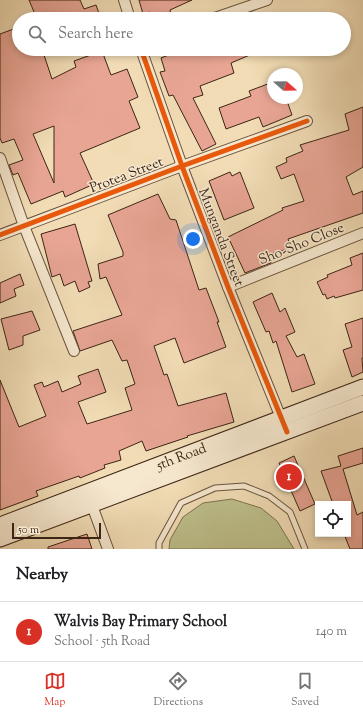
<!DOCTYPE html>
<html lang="en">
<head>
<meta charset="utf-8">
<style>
	body { margin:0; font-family:"Sorts Mill Goudy",serif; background:#f2f2f2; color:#202124 }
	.controls { position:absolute; right:12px; bottom:12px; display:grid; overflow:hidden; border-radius:0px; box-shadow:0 2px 6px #0003 }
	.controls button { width:36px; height:36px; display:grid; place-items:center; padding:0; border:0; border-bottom:1px solid #e0e0e0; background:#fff; color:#202124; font:20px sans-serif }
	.compass { position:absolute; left:267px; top:68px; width:36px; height:36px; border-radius:50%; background:#fff; box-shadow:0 2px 6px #0003; rotate:110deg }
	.scale { position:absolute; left:12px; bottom:10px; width:89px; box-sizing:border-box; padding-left:4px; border:2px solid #3c2515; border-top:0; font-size:11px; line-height:14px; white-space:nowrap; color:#3c2515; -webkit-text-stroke:3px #f6e8cf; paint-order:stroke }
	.you { position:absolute; left:193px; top:239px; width:14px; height:14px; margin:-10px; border:3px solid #fff; border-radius:50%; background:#1a73e8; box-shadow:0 0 0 6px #1a73e833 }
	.badge { display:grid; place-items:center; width:26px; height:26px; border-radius:50%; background:#d93025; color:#fff; font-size:13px; font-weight:700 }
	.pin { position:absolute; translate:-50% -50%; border:2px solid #fff; box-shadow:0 1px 4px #0006 }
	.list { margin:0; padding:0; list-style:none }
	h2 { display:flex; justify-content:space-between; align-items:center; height:52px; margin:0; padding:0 16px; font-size:17px }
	h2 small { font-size:13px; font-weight:400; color:#757577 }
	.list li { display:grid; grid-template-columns:26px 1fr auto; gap:12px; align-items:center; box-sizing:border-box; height:60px; padding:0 16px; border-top:1px solid #e0e0e0 }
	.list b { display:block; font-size:15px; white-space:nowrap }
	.list p { margin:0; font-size:13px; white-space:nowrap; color:#757577 }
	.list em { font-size:13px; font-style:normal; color:#757577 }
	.icon { flex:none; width:22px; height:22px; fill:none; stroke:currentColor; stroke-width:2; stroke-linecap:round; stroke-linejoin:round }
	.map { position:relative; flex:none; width:363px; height:549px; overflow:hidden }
	.search { position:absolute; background:#fff; box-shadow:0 2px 6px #0003; left:12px; right:12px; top:12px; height:44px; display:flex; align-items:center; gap:10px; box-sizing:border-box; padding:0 14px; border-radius:22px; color:#757577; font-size:15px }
	.sheet { height:112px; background:#fff }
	nav { display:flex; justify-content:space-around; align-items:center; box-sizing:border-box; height:56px; border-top:1px solid #e0e0e0; background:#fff; font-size:11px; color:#757577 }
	nav a { display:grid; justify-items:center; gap:2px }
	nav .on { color:#d93025 }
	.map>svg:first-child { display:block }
</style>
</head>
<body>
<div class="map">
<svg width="363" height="549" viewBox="0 0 363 549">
	<rect width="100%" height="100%" fill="#f1dcb5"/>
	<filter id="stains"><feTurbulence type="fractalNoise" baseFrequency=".005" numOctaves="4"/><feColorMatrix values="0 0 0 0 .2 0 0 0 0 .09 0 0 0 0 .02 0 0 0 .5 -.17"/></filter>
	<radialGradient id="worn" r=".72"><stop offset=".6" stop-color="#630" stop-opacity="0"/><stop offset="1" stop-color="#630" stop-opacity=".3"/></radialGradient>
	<path fill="#bdbf8b" stroke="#7c7250" d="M232,499L261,508L277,521L294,549H169L170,540L183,517L203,503Z"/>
	<g fill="#e8a594" stroke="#3c2515" fill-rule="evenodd">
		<path d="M29,0H80L84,9L96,5L101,19H37Z"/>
		<path d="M139,0H192L170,10L172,19H152L150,12L143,14Z"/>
		<path d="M19,27V49H42L52,79L76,67L74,61L102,51L111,75L127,69L138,97L129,101L140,128L80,153L94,184L65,197L63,191L31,204L18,173L13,175L9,165L23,160L14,139L2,143L0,138V34ZM54,126V183L33,134Z"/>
		<path d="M184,49H186L187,53L199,49H207L209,54L221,49H264L231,63L234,73L200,86L203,95L193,98L216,144L202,151L173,95L169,96L160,72L165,71L161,58Z"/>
		<path d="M273,82V98H286L292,115L263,127L259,117L226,129L219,108L251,96L249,91Z"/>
		<path d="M363,107V167L346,177L353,195L363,191V213L288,239L291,248L268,255L271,263L245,273L228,237L283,210L282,208L304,201L294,174L281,179L276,167L287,162L286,158L303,151L300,145L349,130L345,114Z"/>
		<path d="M230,172L232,176L240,172L254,208L224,220L209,181Z"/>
		<path d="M158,194L170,219L176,220L199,290L206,288L219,322H217L226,347L184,363L175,338L154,346L164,375L167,374L178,406L226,393L234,422L187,436L188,437L146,451L142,441L119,451L121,460L104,465L105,468L80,478L79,476L36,491L38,496L0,510V380L19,427L46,416L34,385L42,382L44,387L58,381L62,392L81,384L78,376L98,369L106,392L78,402L87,424L132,410L125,388L135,384L127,360L122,361L112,340L80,351L73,331L122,315L106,277L100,279L98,264L123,256V252L108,215Z"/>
		<path d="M75,224L92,281L88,282L90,287L79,292L75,281L64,286L60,274L52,277L41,234Z"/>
		<path d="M363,253V290L335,298L334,296L327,299L325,294L323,295L317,282L328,277L327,275L352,265L350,258Z"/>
		<path d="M20,274L24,285L14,289L16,296L0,303V283Z"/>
		<path d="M272,293L280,312L285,308L295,332L286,336L297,357L304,354L315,384L292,392L276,341L273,343L269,331L266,332L253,302Z"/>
		<path d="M32,311L40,330L23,336V345L9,350L1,319Z"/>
		<path d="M363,318V358H362L363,372L352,377L343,350L352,347L345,324Z"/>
		<path d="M363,448V463L343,469L357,515L363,512V549H350L344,534H348V504H333L321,471L341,466L338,456Z"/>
		<path d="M294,456L315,504L300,511L279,463Z"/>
		<path d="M87,534L92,549H48V547Z"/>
	</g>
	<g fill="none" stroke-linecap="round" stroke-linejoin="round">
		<g stroke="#69533d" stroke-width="7">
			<path id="service" d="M159,549V543L181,503L215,488L244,486L269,496L290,512L305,549"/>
		</g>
		<g stroke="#69533d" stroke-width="12">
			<g id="minor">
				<path d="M124,0L130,19"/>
				<path d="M212,19L267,0"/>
				<path d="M141,49L182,166L228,287L283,423"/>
				<path d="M0,158L24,226L74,351"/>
				<path d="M0,235L182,166L307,121"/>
				<path d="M228,287L363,233"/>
				<path d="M90,500L108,549"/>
			</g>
		</g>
		<g stroke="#3c2515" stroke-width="17">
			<g id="secondary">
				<path d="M0,525L363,387"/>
				<path d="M0,539L363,403"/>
			</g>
		</g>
		<use href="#service" stroke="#f6e8cf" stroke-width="5"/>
		<use href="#minor" stroke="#f6e8cf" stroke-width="10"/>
		<use href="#secondary" stroke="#f6e8cf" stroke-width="15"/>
		<g stroke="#f6e8cf" stroke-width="8">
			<g id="cycleway">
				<path d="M141,49L182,166L228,287L287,432"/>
				<path d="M0,235L182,166L307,121"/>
			</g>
		</g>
		<use href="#cycleway" stroke="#e8590c" stroke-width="5"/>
	</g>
	<g text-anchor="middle" stroke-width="3" stroke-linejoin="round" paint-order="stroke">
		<g font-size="14" fill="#3c2515" stroke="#f6e8cf">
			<text transform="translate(126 174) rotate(-21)" y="5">Protea Street</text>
			<text transform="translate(222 237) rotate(69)" y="5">Munganda Street</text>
			<text transform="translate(301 243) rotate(-22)" y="5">Sho-Sho Close</text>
			<text transform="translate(181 456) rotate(-21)" y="5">5th Road</text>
		</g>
	</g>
	<rect width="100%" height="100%" filter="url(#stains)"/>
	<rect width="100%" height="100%" fill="url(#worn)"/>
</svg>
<div class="controls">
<button><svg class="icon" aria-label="locate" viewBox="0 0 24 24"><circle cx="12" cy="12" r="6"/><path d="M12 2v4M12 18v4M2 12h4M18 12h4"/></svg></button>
</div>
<svg class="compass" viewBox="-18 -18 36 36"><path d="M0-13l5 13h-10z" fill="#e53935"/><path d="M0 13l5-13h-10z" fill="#757577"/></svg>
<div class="scale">50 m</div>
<div class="you"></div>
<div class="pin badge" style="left:289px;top:477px">1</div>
<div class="search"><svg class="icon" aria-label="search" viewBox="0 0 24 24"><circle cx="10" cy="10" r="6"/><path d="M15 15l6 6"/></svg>Search here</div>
</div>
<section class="sheet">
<h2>Nearby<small></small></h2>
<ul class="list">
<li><span class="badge">1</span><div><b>Walvis Bay Primary School</b><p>School · 5th Road</p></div><em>140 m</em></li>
</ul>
</section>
<nav>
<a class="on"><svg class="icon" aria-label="map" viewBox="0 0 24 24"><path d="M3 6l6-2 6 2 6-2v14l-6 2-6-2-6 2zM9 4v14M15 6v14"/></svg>Map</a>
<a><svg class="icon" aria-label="directions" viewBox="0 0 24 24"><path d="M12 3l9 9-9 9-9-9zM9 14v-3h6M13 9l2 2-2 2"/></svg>Directions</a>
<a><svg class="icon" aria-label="saved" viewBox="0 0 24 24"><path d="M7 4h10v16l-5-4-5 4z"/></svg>Saved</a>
</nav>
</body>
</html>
